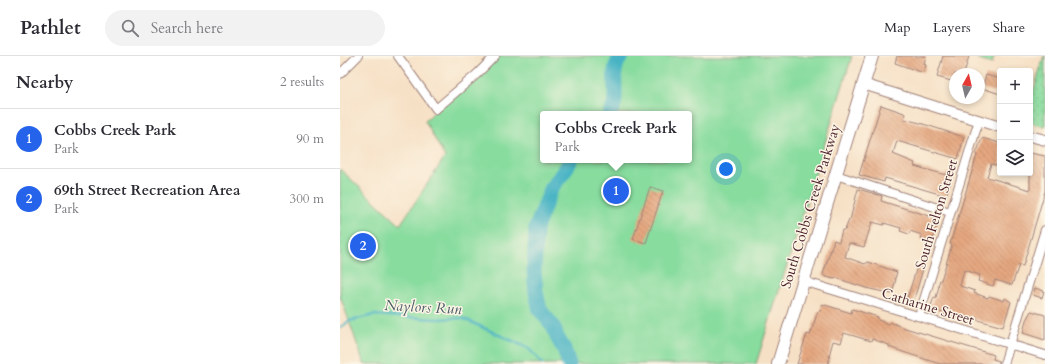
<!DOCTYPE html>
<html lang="en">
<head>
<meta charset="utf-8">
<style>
	body { margin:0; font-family:Cardo,serif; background:#f2f2f3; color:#2b2b33 }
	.controls { position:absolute; right:12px; top:12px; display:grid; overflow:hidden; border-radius:4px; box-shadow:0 2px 6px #0003 }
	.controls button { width:36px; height:36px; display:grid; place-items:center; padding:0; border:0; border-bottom:1px solid #e1e1e2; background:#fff; color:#2b2b33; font:20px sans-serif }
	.compass { position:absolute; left:609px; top:12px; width:36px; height:36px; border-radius:50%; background:#fff; box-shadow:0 2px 6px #0003; rotate:8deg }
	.you { position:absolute; left:386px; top:113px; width:14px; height:14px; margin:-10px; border:3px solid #fff; border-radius:50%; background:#1a73e8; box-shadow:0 0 0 6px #1a73e833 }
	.badge { display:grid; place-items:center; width:26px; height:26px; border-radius:50%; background:#2563eb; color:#fff; font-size:13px; font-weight:700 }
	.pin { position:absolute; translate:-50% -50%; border:2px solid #fff; box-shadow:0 1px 4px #0006 }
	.popup { position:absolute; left:200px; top:55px; width:152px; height:52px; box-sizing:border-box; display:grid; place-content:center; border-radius:4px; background:#fff; filter:drop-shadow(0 1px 3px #0005); font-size:13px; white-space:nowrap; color:#7c7c81 }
	.popup b { font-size:15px; color:#2b2b33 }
	.popup::after { content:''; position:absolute; left:50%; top:100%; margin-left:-8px; border:8px solid transparent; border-top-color:#fff }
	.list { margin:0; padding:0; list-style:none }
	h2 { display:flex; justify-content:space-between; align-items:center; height:52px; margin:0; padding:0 16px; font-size:17px }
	h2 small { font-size:13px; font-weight:400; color:#7c7c81 }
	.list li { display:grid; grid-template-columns:26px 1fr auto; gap:12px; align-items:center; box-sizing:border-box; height:60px; padding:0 16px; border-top:1px solid #e1e1e2 }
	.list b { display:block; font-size:15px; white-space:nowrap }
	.list p { margin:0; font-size:13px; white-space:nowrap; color:#7c7c81 }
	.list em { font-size:13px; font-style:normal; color:#7c7c81 }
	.icon { flex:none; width:22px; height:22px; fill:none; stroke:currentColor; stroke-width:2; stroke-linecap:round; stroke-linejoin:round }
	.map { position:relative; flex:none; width:705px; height:308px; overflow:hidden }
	header { display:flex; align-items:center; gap:24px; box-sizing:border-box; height:56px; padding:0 20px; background:#fff; border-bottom:1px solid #e1e1e2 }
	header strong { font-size:19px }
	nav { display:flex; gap:22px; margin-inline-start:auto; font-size:14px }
	.search { width:280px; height:36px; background:#f2f2f3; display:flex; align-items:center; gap:10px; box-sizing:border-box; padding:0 14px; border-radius:22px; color:#7c7c81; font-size:15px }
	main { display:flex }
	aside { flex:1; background:#fff }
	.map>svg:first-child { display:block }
</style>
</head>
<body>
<header>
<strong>Pathlet</strong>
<div class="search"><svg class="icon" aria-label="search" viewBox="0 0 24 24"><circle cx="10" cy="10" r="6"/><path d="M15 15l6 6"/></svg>Search here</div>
<nav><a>Map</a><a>Layers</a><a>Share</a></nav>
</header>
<main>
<aside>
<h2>Nearby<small>2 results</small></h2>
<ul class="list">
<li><span class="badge">1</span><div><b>Cobbs Creek Park</b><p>Park</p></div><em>90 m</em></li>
<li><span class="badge">2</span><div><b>69th Street Recreation Area</b><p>Park</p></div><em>300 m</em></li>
</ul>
</aside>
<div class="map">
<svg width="705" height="308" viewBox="0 0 705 308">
	<defs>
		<pattern id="grass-dots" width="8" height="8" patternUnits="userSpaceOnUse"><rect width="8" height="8" fill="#87dc9e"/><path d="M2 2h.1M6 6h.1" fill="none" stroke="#76bc88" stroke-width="1.8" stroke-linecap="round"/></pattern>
		<pattern id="building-back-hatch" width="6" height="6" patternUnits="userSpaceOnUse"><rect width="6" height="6" fill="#e5a780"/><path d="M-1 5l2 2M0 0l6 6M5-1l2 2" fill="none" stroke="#bc8769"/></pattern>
	</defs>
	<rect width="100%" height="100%" fill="#fcf5e5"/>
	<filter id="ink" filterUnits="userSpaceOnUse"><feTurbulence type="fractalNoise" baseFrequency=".025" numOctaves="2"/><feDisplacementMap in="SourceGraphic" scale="8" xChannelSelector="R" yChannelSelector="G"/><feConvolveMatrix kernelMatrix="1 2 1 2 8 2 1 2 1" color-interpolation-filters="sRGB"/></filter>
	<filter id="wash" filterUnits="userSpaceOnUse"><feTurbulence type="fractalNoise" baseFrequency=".012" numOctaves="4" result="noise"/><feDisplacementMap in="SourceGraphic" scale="16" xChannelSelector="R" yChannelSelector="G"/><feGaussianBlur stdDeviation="0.9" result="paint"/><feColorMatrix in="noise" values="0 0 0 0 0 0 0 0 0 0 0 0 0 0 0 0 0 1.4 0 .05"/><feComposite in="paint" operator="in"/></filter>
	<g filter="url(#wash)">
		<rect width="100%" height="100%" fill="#f6e0c5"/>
		<path fill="url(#grass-dots)" stroke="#687e64" d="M704,0H705V71L690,67V46Z"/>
		<g fill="#87dc9e" stroke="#687e64" fill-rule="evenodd">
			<path d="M151,0H512L416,308H24L1,242L0,243V113L60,169L105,101L85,65ZM203,58H349V104H203Z"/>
			<path d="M640,0H654L652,8L639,4Z"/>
		</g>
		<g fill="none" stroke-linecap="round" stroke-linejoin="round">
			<path stroke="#47b3c4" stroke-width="2.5" d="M0,272L9,265L34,259L95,263L122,262L188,292L203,308"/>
			<g stroke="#47b3c4" stroke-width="15">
				<path d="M270,58C271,55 273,52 274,49C278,33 269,13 282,0"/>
				<path d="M229,308L224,293L217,281L213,270L200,254L196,236L194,215L196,172L212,131L223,117L231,104"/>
			</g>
		</g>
		<g id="blocks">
			<g fill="url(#building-back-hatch)">
				<path d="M557,0H586L584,8L586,9L584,16L578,15L555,7Z"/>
				<path d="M603,0H629L624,18H615V26L597,21Z"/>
				<path d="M646,19L660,23V38L642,32Z"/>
				<path d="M541,49L564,57L565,58L564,63L580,67L624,81L618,103L557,85L553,98L575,107L574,110L606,119L607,117L613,119L606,140L545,122L544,126L519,119Z"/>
				<path d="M642,82L660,87V110L651,108L647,121L690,134V97L705,100V135L683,210L679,209L672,229L655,224L653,230L638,225L640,219L624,214L620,230L635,235L634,237L648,242L649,240L664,245L665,242L671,246L663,271L627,261L626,264L590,253L594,241L596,242L599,230H598L600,224H601L612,189L610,188L637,99L636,98Z"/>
				<path d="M310,131L323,135L306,187L293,183Z"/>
				<path d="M518,133L542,140L541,145L599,163L592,186L581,183L582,179L570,175L569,178L560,175L561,172L544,167V169L532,166L524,191L509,187L505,201L525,208L528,206L557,216L555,223H556L552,238L526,232L496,222L495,223L490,222L484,220L483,218L494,184L499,186L502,174H505L509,164H510Z"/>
				<path d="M577,211L583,213L573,247L566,246Z"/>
				<path d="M695,232L704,235L702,242L693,239Z"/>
				<path d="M482,248L511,257L512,253L538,261V264L549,268L550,266L562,271L654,299L653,303L659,305V308H600L563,296L549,291V289L532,283L531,285L504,277L501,287L493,285L489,300L490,301L488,308H457L467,278L470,279L478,255L479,256L481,254Z"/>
				<path d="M691,255L705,259V284L683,277L686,264Z"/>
			</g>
		</g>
	</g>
	<g filter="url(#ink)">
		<use href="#blocks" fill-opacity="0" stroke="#a08078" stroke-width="1"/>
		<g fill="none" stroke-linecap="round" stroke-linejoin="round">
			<g stroke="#a08078" stroke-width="10">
				<g id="minor">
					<path d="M58,0L96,53L137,18L155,0"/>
					<path d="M0,18L18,0"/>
					<path d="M496,119L610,156"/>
					<path d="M463,225L705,299"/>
					<path d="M579,260L639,64"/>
					<path d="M664,308L705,174"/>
				</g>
			</g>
			<g stroke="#a08078" stroke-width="12">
				<g id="tertiary">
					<path d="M523,28L660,71"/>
					<path d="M690,80L705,84"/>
				</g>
			</g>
			<g stroke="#a08078" stroke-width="14">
				<path id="primary" d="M438,308L532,0"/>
			</g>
			<use href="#minor" stroke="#fff" stroke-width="8"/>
			<use href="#tertiary" stroke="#fff" stroke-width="10"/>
			<use href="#primary" stroke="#fff" stroke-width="12"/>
		</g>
	</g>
	<g text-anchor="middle" stroke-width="3" stroke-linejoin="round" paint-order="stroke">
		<g font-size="14" fill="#4a1f2b" stroke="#fcf5e5">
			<text transform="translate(470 150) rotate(-73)" y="5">South Cobbs Creek Parkway</text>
			<text transform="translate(596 158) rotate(-73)" y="5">South Felton Street</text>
			<text transform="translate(588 250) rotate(17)" y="5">Catharine Street</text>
		</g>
		<g font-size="15" font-style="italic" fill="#495a68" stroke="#fcf5e5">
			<text transform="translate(83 251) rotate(3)" y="5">Naylors Run</text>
		</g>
	</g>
</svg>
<div class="controls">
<button>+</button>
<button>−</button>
<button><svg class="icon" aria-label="layers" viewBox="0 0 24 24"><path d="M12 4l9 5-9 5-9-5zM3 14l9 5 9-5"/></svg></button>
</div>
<svg class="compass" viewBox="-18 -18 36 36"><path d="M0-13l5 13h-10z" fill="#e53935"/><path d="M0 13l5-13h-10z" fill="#7c7c81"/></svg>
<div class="you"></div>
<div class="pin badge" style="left:276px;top:135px">1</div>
<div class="popup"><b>Cobbs Creek Park</b>Park</div>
<div class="pin badge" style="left:23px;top:190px">2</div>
</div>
</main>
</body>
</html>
